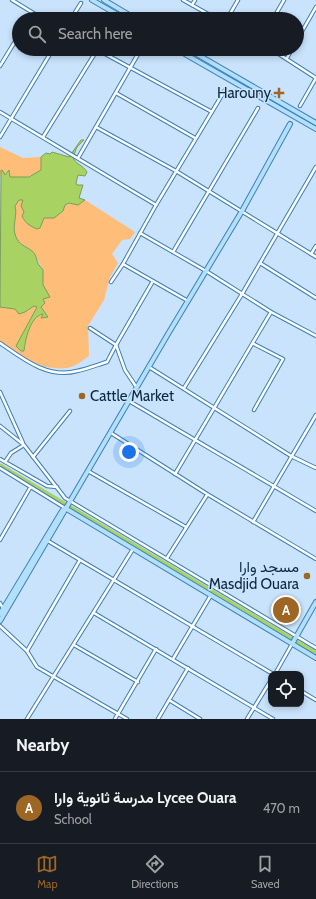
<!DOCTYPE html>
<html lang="en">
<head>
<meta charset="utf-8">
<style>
	body { margin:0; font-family:Cabin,Vazirmatn,sans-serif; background:#242831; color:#f1f3f6 }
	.controls { position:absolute; right:12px; bottom:12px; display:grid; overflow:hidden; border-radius:8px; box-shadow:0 2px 6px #0003 }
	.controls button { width:36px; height:36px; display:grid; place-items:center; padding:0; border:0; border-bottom:1px solid #363941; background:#171b24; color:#f1f3f6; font:20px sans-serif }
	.you { position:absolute; left:129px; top:452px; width:14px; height:14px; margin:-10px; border:3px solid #fff; border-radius:50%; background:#1a73e8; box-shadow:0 0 0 6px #1a73e833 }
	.badge { display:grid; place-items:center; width:26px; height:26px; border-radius:50%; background:#9e6623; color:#fff; font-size:13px; font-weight:700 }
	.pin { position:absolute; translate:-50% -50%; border:2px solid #fff; box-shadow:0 1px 4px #0006 }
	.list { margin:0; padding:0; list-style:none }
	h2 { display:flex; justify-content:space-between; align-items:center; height:52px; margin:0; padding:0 16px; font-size:17px }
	h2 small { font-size:13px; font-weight:400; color:#9ea1a6 }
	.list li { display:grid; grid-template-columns:26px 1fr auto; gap:12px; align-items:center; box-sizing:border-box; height:72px; padding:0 16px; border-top:1px solid #363941 }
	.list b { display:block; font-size:15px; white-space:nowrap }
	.list p { margin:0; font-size:13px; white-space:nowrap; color:#9ea1a6 }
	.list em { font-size:13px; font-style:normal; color:#9ea1a6 }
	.icon { flex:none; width:22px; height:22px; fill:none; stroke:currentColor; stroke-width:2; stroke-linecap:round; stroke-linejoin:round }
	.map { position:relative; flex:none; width:316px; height:719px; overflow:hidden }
	.search { position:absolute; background:#171b24; box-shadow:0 2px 6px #0003; left:12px; right:12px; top:12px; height:44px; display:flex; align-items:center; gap:10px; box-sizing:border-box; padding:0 14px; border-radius:22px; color:#9ea1a6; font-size:15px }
	.sheet { height:124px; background:#171b24 }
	nav { display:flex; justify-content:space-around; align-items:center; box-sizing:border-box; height:56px; border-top:1px solid #363941; background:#171b24; font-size:11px; color:#9ea1a6 }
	nav a { display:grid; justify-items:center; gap:2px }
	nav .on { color:#9e6623 }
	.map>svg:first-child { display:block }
</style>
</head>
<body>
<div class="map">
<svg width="316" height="719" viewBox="0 0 316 719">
	<rect width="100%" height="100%" fill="#c9e3fc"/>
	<g fill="#febd78">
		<path d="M0,147L23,158L41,157V170C29,177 25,179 10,177L7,171L5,175L1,173L0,178Z"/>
		<path d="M22,199L24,202L21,206L40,228L44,218H54L63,211L65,205L85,200L135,232L130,239L122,240L112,254L118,263L110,277L104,300L88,326L89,356C83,360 75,367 67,368C43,371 19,357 0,344V307L28,311L34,306H37L16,346L25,349C23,339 32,316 43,314L41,317L46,314L43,311L41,307L43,270C41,266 34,253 32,251C27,245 19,245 15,237C11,226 18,217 15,206L19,200Z"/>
	</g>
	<path fill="#a8d261" stroke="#7a9f57" d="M81,140H84L77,147L73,157C75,164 83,165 87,172L85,176L78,175L76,183L77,185H83L79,198L85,200L78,205L69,203L65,205L63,211L54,218H44L40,228L37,229C30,226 25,223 22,216L24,212L21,206L23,200H19L15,206C18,217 11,226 16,237C19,245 26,246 32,251C37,255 36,261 39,265C40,267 42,268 43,270V285L50,297L43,299L45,303L41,307L48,317L41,318L43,314C30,316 25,341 24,351H21L16,346L37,307L34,306L25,312L19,314L15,309L0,307L1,173V170L3,171L5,175L9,170L10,177H29L41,170V157L46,153L50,154L52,152L69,157Z"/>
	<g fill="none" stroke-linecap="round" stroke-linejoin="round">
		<path stroke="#a8d261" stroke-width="3.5" d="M0,465L316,653"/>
		<g stroke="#3d7fb7" stroke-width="4.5">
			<g id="street">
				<path d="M12,0L43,19"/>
				<path d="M183,0L217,19"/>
				<path d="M192,5L195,0"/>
				<path d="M29,19L32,13"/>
				<path d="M71,19L81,3"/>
				<path d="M227,19L238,0"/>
				<path d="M273,19L284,0"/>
				<path d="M297,40L316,7"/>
				<path d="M96,49L212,112"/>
				<path d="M271,49L316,78"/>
				<path d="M287,58L292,49"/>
				<path d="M0,66L19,35"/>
				<path d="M116,93L195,138"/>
				<path d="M300,106L316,78"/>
				<path d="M0,112L156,205"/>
				<path d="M96,127L176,171L316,257"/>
				<path d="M0,137L53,49"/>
				<path d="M43,137L97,50"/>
				<path d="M78,158L141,49"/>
				<path d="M140,233L206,271L271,312L316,336"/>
				<path d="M173,252L258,108"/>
				<path d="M311,254L316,246"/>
				<path d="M260,263L316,298"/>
				<path d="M111,282L123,264"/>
				<path d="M188,301L123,264L156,205L225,90"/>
				<path d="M0,343C23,359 48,379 77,371C87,369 97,365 107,362L116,345L90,328"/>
				<path d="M254,344L283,359L254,410"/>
				<path d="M149,367L291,456L316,468"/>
				<path d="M137,388L125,370L116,345L153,281"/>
				<path d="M184,388L242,294L316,167"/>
				<path d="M0,392L23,443"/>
				<path d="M129,401L316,511"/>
				<path d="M0,426L24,445L65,498L316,648"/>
				<path d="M111,433L207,494L316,559"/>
				<path d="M33,457L70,411"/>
				<path d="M0,459L47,486L57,487"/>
				<path d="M5,462L11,453L24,445"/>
				<path d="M0,468L65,508"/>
				<path d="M88,471L186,527"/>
				<path d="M175,474L271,312"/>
				<path d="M253,522L316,415"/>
				<path d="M0,540L30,488"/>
				<path d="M48,541L273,674"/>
				<path d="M167,558L207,495"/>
				<path d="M0,603L4,610"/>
				<path d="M94,613L273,719"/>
				<path d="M0,626L27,651L37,667L127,719"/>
				<path d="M74,645L138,682"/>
				<path d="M27,651L80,560"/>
				<path d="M173,659L211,595"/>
				<path d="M275,674L292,644"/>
				<path d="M301,691L316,700"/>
				<path d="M169,700L200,719"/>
				<path d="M27,719L133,549"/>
				<path d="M115,719L156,649"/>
				<path d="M158,719L188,668"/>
				<path d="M247,719L271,680"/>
			</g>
		</g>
		<g stroke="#3d7fb7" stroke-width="6">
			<g id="secondary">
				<path d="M92,0L125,19"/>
				<path d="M104,0L136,19"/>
				<path d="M176,49L316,129"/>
				<path d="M188,49L316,123"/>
				<path d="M65,508L316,658"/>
				<path d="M0,614L62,511L65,508"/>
				<path d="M0,621L168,334L242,211L290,124"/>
				<path d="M292,644L316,602"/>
			</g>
		</g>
		<use href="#street" stroke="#fff" stroke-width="2.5"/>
		<use href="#secondary" stroke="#b2dffa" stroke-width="4"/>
	</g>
	<g fill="#9e6623" stroke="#c9e3fc" stroke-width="1.5">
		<path d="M277 87h4v4h4v4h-4v4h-4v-4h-4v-4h4z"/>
		<circle cx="82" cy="396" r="4"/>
		<circle cx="307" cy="576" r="4"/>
	</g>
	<g text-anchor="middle" stroke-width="3" stroke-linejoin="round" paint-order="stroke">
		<g font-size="15" fill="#0d2940" stroke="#c9e3fc" text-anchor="end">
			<text x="271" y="98">Harouny</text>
			<text x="90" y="401" text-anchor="start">Cattle Market</text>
			<text x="299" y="572">مسجد وارا<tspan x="299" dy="17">Masdjid Ouara</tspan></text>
		</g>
	</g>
</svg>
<div class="controls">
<button><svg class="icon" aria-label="locate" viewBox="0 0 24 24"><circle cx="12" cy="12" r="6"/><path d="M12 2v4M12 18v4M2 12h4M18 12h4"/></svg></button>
</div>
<div class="you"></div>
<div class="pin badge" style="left:286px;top:610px">A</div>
<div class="search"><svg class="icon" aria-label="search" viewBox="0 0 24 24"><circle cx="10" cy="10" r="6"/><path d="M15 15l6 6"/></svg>Search here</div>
</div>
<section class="sheet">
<h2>Nearby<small></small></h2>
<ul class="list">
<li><span class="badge">A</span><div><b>مدرسة ثانوية وارا Lycee Ouara</b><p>School</p></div><em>470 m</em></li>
</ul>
</section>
<nav>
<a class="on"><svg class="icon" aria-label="map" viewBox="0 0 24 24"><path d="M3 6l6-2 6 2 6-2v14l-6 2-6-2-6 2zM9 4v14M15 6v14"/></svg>Map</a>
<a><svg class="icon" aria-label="directions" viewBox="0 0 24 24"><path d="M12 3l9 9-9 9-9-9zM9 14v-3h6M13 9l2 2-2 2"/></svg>Directions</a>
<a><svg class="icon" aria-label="saved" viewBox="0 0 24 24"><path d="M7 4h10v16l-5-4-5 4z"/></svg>Saved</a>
</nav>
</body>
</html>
